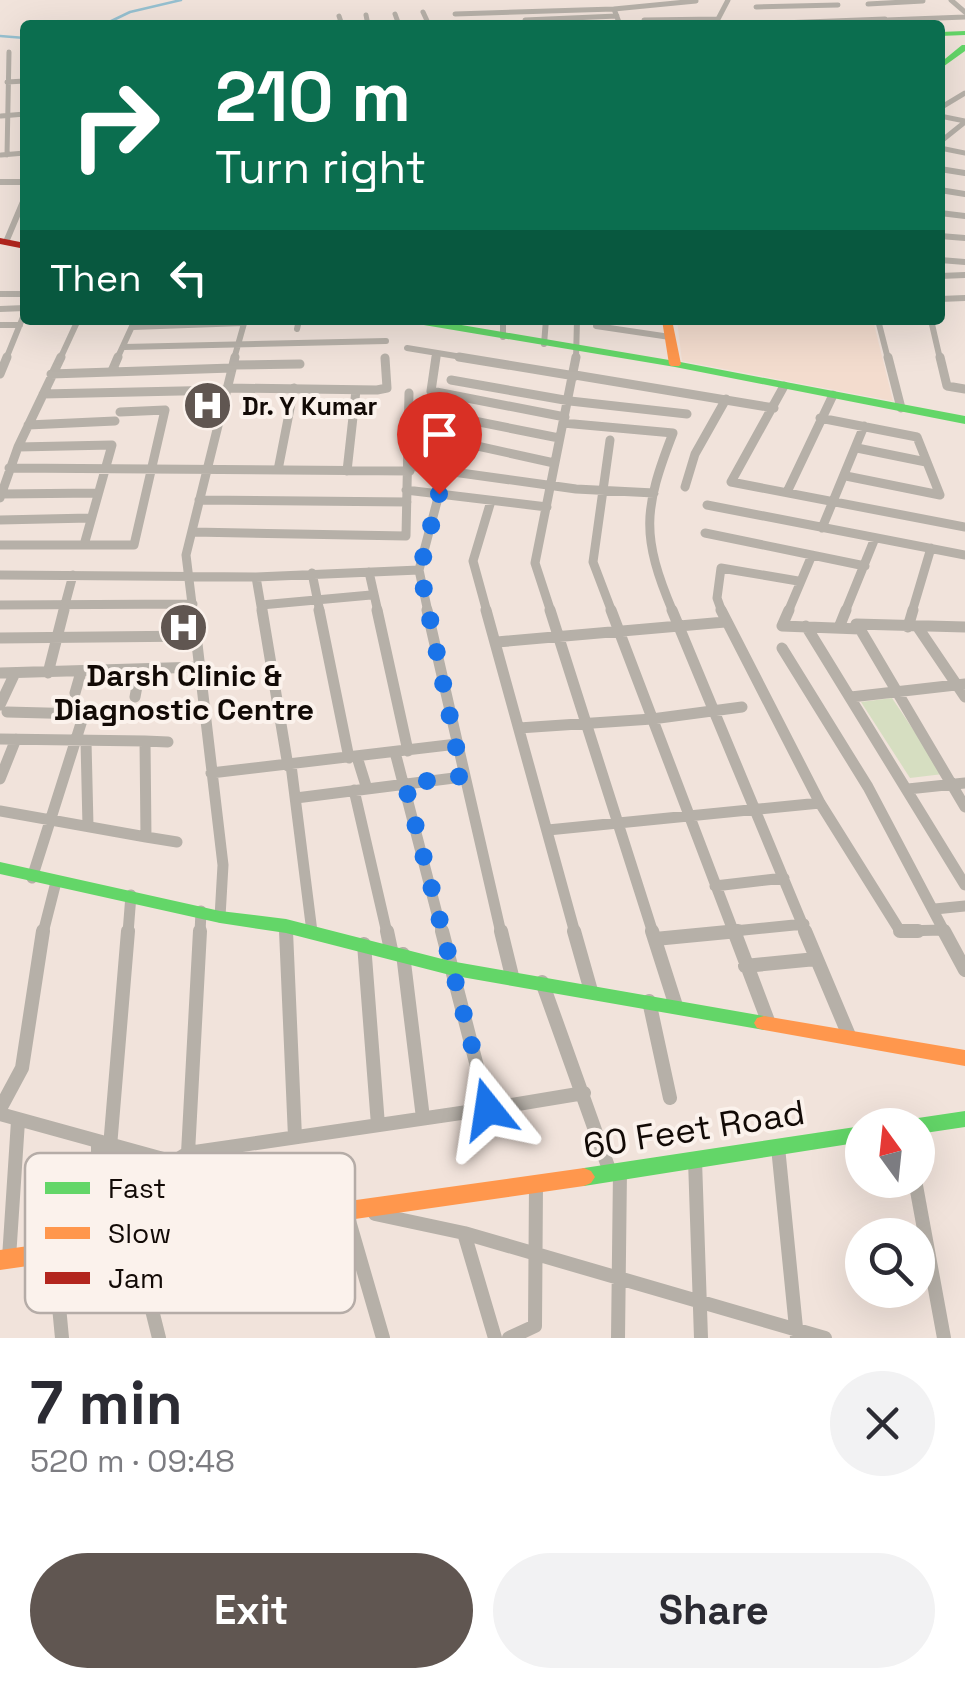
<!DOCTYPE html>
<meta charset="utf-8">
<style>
body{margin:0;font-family:"Space Grotesk",sans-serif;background:#f2f2f3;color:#2b2b33;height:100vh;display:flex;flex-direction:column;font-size:38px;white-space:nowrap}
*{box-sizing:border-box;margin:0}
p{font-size:32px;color:#7c7c81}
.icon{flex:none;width:55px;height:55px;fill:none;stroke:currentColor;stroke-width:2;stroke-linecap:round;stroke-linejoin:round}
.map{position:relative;height:1338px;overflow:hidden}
.drawer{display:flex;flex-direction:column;background:#fff;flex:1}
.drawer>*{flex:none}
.hud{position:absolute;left:20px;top:20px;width:925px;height:305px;border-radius:10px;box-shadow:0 10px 40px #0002;background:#0b6e4f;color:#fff;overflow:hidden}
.needle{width:65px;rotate:345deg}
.fabs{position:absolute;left:845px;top:1108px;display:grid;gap:20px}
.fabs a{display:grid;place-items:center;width:90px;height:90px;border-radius:50%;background:#fff;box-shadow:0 10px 40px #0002;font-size:50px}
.pin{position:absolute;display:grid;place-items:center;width:85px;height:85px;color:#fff;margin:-102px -42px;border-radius:50% 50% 50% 0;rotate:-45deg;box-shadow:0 0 10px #0007}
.pin .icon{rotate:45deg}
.me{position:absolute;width:110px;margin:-55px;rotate:345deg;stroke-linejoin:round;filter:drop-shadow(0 0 8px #0008)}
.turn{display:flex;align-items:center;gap:35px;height:210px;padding:0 30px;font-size:45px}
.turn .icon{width:130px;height:130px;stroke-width:2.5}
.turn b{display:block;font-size:70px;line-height:85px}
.then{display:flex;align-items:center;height:95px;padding:0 30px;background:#0003;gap:20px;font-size:38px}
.round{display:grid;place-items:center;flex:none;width:105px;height:105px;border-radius:52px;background:#f2f2f3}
.head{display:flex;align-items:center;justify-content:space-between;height:170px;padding:0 30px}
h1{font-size:60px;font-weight:700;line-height:75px}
.button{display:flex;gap:20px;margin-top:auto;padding:20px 30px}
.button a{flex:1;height:115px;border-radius:60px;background:#605651;color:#fff;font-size:40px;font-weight:700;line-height:115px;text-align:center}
.button a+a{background:#f2f2f3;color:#2b2b33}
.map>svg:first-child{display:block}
.built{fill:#f3dcce}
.green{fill:#d6dec1}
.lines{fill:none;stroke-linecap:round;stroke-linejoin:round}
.stream{stroke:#96c0d0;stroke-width:2.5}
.street-far4{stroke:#b6b0a8;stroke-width:5}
.street-far3{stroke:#b6b0a8;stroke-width:6}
.street-far2{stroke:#b6b0a8;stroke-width:9}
.street-far1{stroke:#b6b0a8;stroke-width:11}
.street{stroke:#b6b0a8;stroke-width:14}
.fast{fill:#63d668;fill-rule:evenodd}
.slow{fill:#ff974d;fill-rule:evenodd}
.jam{fill:#b3261e;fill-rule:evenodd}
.route{stroke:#1a73e8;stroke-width:18;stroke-dasharray:0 32.4}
.labels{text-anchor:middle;stroke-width:8;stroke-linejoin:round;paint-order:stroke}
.far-poi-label{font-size:25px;font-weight:bold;fill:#120a06;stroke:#fbf2ec;text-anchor:start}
.poi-label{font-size:30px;font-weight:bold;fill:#120a06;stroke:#fbf2ec}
.near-street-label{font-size:35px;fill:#120a06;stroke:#fbf2ec}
.key{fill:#fbf2ec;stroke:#b5aca7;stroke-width:2.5}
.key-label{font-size:28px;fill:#120a06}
</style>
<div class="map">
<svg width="965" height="1338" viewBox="0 0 965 1338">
<rect width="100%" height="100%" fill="#f1e3db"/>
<!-- built -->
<path class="built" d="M677 320H873L893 401 682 361Z"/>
<!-- green -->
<path class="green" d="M892 698 943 774 910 778 861 702Z"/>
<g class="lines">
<!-- stream -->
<path class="stream" d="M103 25 130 12 181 0
M0 36 25 38"/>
<!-- street-far4 -->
<path class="street-far4" d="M951 0 965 12
M868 4 923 1
M756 7 838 5
M614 9 696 1
M423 12 429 25
M395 14 399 25
M455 14 614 9 620 25
M366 15 368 25
M339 16 342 25
M525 20 617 16
M644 20 718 19
M886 20 965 17
M717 21 728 0
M451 25H462
M729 25 885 19
M7 82 25 81
M940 108 965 93
M1 116 25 114
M940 116 965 121
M940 142 965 122
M940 148 965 153
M1 155 25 153
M7 155 9 52"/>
<!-- street-far3 -->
<path class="street-far3" d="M940 169 965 173
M0 182H25
M940 190 965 194
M940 213 965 216
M940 236 965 238
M6 242 25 197
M940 260 965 262
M940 276 965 275
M0 294H25
M940 299 965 298
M0 309 25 308
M503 320V337
M878 320 888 359
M931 320 940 359
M0 325H20
M596 326 670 337
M132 327 244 323
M297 329 299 320
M544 344 546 320
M124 347 386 341
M407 348 474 359
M6 359 25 312
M60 359 78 320
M117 359 134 322
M234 359 245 320
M435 359 436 354
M576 359 577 320"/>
<!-- street-far2 -->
<path class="street-far2" d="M436 357 431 391 565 417
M459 357 575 376
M888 357 901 408
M940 357 947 386 965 389
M233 365 300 364
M112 371 118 357
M0 374 7 357
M51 374 232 368
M575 375 774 408
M451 380 570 401 687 414
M784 386 731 482 965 527
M227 388 377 390 387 388 385 358
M43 394 226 390
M439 414 559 438
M820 418 917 437 940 495
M563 423 673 433C643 510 641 536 673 612
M28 425 115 421
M441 438 554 463
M610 440 593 562 612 612
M18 447 112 445 84 545
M857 448 926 462
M410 466 576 489 654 493
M9 468 410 471
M278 470 294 388
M347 471 356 390
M846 476 940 495
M685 487 695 454 726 399
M406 490 547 507
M787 492 833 395
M1 494 98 493
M0 498 18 447 61 357
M199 500 407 502
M707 505 965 555
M0 520 90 518
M822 528 864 426
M193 532 406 536 409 393
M705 533 865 566
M0 545H134L165 410 120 412
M369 572 378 612
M312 573 320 612
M0 575 256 577 419 570
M256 577 262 612
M0 605 193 604
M261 605 371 595
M63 612 73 575
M193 612 186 555 235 357
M428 612 419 570 439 494
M487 612 473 561 491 501
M551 612 535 563 576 357
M722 612 717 598 721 568 798 581
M788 612 812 555
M845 612 875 538
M912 612 931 548"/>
<!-- street-far1 -->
<path class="street-far1" d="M193 610 223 865 220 917
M262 610 288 766
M319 610 349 758
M377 610 408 751
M427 610 501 933
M486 610 575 933
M550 610 653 933
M611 610 734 933
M672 610 806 933
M721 610 820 803 900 931 944 930
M789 610 782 626 860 629 965 807
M856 624 965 627
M840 625 846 610
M806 626 965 885
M917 626 965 697
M908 627 913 610
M0 638 197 636
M497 642 725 622
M782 648 868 787 945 933
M0 673 200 667
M48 673 64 610
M75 693 81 672
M135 697 140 670
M851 697 965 684
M0 705 15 673
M7 712 84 714 32 878
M519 728 652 719 742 707
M0 739 145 741 146 837 0 811
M86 741 88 826
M145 741 168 742
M395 752 442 933
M357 757 367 789
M291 765 312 932
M211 773 457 744
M0 779 16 739
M908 789 965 783
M354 790 387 933
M296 798 462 777
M548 830 820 803
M146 837 177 842
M715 886 784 878
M935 909 965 906
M286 926V933
M43 933 56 882
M128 933 131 895
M200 933 201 911
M714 933 804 924"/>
<!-- street -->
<path class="street" d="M286 931 295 1137
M387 931 391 950
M501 931 512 976
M574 931 591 991
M652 931 676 1006
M734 931 768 1021
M805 931 850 1038
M900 931H918
M944 931 965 970
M655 939 738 931
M364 944 378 1125
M403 954 423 1118
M745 966 816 959
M542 982 610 1172
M649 1001 670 1098
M0 1109 22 1068 43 931
M488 1109 584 1093
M0 1114 174 1162 188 1153 488 1109 442 931
M98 1144V1246
M110 1147 128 931
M778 1147 797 1338
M188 1153 200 931
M695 1160 701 1338
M174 1162 177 1233
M915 1180 944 1338
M347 1214 383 1338
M375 1214 464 1233 825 1338
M464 1233 495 1338
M135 1242 159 1338
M54 1254 62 1338
M9 1258 18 1121
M509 1338 535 1326 536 1184
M618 1338 620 1171"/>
<!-- fast -->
<path class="fast" d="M965 31V35L940 36V32Z
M962 45H965V51L940 69V63Z
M407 320H432L675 361 965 416V424L675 367 412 323Z
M0 862 220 911 286 919 450 961 764 1016 771 1018 774 1023 771 1028 764 1030 450 975 286 933 220 923 0 874Z
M965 1111V1127L918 1134V1125H908L911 1120 918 1118Z
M862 1126V1142L584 1186 577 1183 573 1177 577 1171 584 1168Z"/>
<!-- slow -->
<path class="slow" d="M662 320H672L681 364 679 366H671L669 364Z
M764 1016 965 1050V1066L764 1030 757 1028 754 1023 757 1018Z
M584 1168 591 1171 595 1177 591 1183 584 1186 0 1270V1250Z"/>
<!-- jam -->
<path class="jam" d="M0 238 25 243V249L0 244Z"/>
</g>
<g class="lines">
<!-- route -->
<path class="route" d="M439 494 420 570 462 776 405 784 488 1109"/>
</g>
<!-- icons -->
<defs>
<symbol id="hospital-disc" viewBox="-11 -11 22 22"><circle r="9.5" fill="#605651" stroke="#fbf2ec"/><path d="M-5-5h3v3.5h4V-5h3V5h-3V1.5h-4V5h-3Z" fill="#fff"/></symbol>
</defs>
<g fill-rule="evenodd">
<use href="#hospital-disc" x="180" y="378" width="55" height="55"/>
<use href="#hospital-disc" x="156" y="600" width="55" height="55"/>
</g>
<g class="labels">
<!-- far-poi labels -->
<g class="far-poi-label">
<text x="242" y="415">Dr. Y Kumar</text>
</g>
<!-- poi labels -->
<g class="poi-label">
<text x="184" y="686">Darsh Clinic &amp;<tspan x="184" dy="34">Diagnostic Centre</tspan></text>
</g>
<!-- near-street labels -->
<g class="near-street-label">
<text transform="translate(694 1129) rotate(-9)" y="12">60 Feet Road</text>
</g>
</g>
<!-- legend -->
<rect x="25" y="1153" width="330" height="160" rx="15" class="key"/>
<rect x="45" y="1182" width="45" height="12" fill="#63d668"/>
<rect x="45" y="1227" width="45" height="12" fill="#ff974d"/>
<rect x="45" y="1272" width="45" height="12" fill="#b3261e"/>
<g class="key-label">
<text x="108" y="1198">Fast</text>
<text x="108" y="1243">Slow</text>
<text x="108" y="1288">Jam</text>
</g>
</svg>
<div class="fabs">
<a><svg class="needle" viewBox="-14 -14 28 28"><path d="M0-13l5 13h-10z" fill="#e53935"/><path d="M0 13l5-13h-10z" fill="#7c7c81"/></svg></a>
<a><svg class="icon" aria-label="search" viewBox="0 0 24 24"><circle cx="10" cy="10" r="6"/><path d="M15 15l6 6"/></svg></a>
</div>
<div class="pin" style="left:439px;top:494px;background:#d93025"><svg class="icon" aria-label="arrive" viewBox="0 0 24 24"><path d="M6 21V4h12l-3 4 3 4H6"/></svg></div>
<svg class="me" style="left:488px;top:1109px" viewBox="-20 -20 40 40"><path d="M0-17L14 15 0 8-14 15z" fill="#1a73e8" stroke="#fff" stroke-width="4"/></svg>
<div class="hud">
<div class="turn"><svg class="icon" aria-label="right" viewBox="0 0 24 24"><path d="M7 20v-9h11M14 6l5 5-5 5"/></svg><div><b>210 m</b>Turn right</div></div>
<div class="then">Then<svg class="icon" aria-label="left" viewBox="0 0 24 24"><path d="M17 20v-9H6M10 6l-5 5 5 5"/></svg></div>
</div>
</div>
<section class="drawer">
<div class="head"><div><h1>7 min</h1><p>520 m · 09:48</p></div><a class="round"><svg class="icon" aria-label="close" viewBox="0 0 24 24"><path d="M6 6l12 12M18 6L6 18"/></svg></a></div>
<div class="button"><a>Exit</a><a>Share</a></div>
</section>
